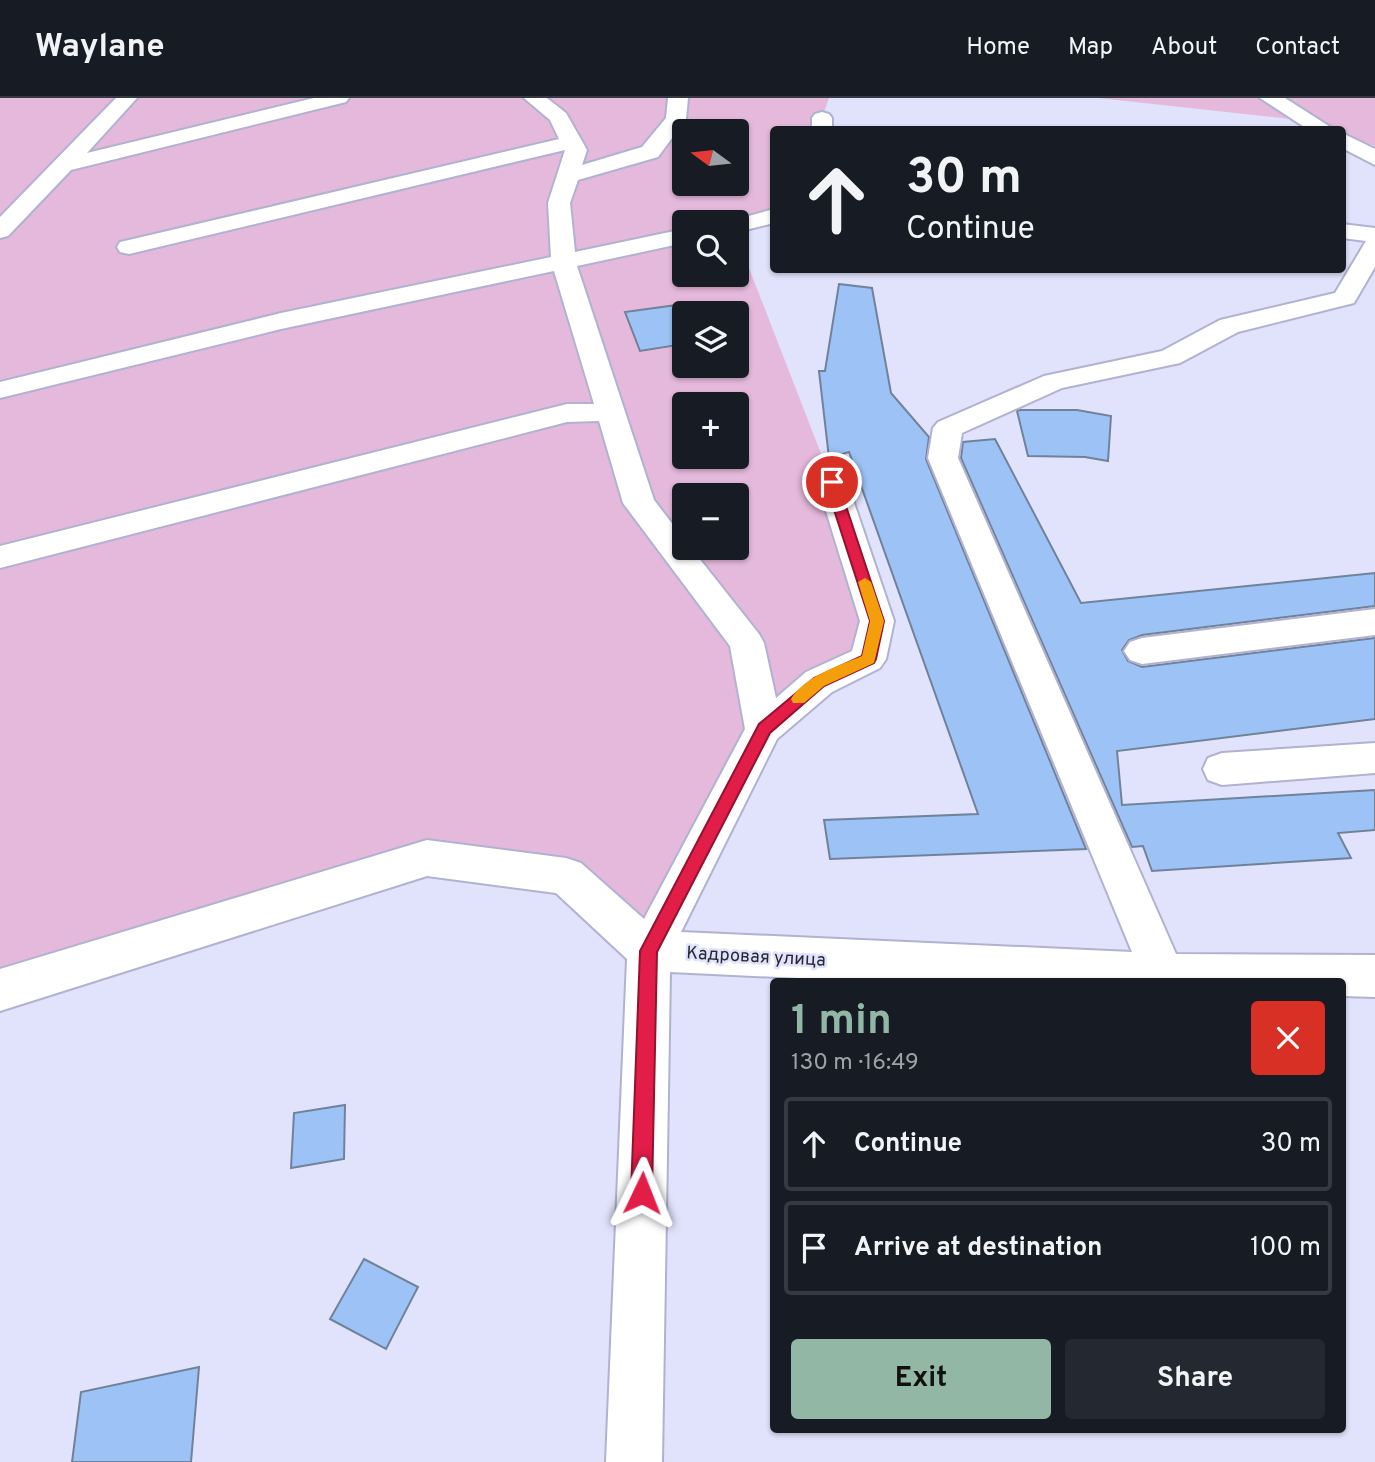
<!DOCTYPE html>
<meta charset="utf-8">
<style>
body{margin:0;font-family:Overpass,sans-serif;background:#242831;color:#f1f3f6;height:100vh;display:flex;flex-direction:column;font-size:26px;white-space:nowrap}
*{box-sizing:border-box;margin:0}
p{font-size:23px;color:#9ea1a6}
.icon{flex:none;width:38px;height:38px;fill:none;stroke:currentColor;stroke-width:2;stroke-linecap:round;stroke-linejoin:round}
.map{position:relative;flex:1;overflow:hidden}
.drawer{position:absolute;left:770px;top:880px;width:576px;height:455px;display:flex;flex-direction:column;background:#171b24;border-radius:7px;box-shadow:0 2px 5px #0004}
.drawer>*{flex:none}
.banner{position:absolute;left:770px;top:28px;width:576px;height:147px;border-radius:7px;box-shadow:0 2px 5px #0004;background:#171b24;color:#f1f3f6;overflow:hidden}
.needle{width:46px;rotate:285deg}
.buttons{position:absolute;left:672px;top:21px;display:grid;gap:14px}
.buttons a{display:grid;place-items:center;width:77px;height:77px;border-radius:7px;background:#171b24;box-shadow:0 2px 5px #0004;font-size:35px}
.pin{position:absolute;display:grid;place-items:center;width:60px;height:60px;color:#fff;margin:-30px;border:4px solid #fff;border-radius:50%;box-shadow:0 2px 7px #0007}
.me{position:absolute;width:77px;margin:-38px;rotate:2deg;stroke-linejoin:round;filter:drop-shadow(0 0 5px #0008)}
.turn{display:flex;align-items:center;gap:24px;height:147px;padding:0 21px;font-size:32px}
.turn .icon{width:91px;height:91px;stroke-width:2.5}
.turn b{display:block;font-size:49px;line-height:60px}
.round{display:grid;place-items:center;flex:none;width:74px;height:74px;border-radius:7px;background:#242831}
.overview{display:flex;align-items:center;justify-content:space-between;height:119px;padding:0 21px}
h1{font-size:42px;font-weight:700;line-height:52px;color:#92b8a5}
.button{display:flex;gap:14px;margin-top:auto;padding:14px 21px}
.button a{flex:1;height:80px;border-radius:7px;background:#92b8a5;color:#111;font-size:28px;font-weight:700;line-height:80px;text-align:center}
.button a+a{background:#242831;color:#f1f3f6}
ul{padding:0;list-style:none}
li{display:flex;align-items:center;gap:21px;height:94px;margin:0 14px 10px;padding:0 7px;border:4px solid #363941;border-radius:7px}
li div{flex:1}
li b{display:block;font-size:26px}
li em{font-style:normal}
header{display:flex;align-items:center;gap:42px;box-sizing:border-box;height:98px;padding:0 35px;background:#171b24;border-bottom:2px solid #363941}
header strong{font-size:33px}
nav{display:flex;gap:38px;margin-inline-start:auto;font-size:24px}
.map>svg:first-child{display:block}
.green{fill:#e5b9dc;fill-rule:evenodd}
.building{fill:#9dc3f6;stroke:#70829a;stroke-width:2}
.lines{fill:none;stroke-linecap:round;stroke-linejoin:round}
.minor-casing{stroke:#b0b2d0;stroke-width:4}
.minor{fill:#fff;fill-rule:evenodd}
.route{fill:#e11d48;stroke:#92132f;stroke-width:2}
.slow{fill:#f59e0b}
.labels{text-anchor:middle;stroke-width:5;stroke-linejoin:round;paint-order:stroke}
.street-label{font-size:18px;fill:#272834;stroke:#e1e3fc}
</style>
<header>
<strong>Waylane</strong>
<nav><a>Home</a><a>Map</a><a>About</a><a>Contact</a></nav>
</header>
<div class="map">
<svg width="1375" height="1364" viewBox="0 0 1375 1364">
<rect width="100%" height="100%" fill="#e1e3fc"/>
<!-- green -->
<path class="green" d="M0 0H829L822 20V31L774 32 773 118 737 127V124H684V177H737V139L832 384 868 561 764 631 649 853 566 778 427 760 0 892ZM684 33H737V86H684ZM684 215H737V268H684ZM684 306H737V359H684ZM684 397H737V450H684Z
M1098 0H1375V48L1342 35V32L1318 24Z"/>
<!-- building -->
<path class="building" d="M839 186 872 190 891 295 929 339 926 361 1086 751 830 761 824 722 978 716 849 354 829 360 819 273H825Z
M684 206V246L640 253 625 214Z
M1020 312H1077L1111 318 1108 363 1085 359 1028 358 1017 313Z
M995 341 1081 505 1375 475V508L1142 537 1129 542 1122 552 1128 563 1142 569 1375 540V621L1117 653 1122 707 1375 692V732L1338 735 1351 760 1152 773 1143 748 1132 749 961 360 963 344Z
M345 1007 344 1061 291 1070 294 1015Z
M364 1161 418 1189 386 1251 330 1221Z
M199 1269 191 1364H72L81 1294Z"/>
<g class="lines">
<defs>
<path id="minor" d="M116 0H137L87 55 314 0H349L346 4 71 72 8 138 0 140V119Z
M524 0H547L566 15 587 52 582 67 642 49 666 20 668 0H688L686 21 658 59 578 82 570 105 575 154 684 131V145L577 168 654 402 684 441V450H691L759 536 764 545 776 600 806 574 852 553 860 523 817 384 821 377 832 374 843 377 847 384 894 523 886 561 880 570 832 594 777 641 681 834 1132 854 928 360 933 330 938 324 1044 278 1162 253 1220 222 1335 195 1366 143 1342 140V126L1375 130V169L1354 205 1238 234 1180 265 1062 290 962 335 958 360 1176 856 1375 857V899L1342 898V884H883L670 874 662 1364H606L627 861 556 795 427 778 0 913V871L427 742 566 760 581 765 644 821 745 631 730 548 623 405 599 323 567 324 0 470V448L567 306H594L554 173 281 231 0 300V284L281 215 551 159 548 105 565 52 129 156 120 154 117 149 120 144 129 142 559 41 550 22Z
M1260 0H1285L1335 32H1309Z
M822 14 829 16 832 20V32H812V20L815 16Z
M1342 35 1375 51V67L1342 50Z
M774 111V125L737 134V124H727Z
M1375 511V537L1142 566 1130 562 1124 553 1130 544 1142 540Z
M1375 645V675L1222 687 1208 682 1203 671 1208 660 1222 655Z"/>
</defs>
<!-- minor casing -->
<use href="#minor" class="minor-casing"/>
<!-- minor -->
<use href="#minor" class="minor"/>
</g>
<!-- route -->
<path class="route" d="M832 380 838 384 884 523 876 561 874 565 824 588 770 635 657 854 652 1095 649 1102 642 1105 634 1102 631 1095 640 853 759 626 814 580 862 558 870 523 825 384Z"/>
<!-- slow -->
<path class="slow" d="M865 480 871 484 884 523 874 565 824 588 804 605H793L791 601C805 578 838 568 862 558L870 523 858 484Z"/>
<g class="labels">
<!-- street labels -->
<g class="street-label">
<text transform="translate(756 858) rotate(3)" y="6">Кадровая улица</text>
</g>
</g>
</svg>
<div class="buttons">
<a><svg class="needle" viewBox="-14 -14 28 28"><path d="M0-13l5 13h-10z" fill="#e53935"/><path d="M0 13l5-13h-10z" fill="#9ea1a6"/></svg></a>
<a><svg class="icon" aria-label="search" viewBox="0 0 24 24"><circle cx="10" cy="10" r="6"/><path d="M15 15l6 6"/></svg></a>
<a><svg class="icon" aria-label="layers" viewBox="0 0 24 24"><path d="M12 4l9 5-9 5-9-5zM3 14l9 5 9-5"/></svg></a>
<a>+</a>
<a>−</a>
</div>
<div class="pin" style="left:832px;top:384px;background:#d93025"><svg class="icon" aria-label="arrive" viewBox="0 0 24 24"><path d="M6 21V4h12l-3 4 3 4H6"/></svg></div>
<svg class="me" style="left:642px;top:1095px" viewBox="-20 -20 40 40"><path d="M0-17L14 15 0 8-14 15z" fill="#e11d48" stroke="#fff" stroke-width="4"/></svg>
<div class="banner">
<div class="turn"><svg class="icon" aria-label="ahead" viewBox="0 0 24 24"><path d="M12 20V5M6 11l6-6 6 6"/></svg><div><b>30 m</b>Continue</div></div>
</div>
<section class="drawer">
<div class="overview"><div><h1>1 min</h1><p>130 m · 16:49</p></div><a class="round" style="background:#d93025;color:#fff"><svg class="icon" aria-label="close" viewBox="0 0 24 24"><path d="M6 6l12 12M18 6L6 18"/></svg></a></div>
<ul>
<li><svg class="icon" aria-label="ahead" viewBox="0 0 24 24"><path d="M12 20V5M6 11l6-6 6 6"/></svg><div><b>Continue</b></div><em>30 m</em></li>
<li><svg class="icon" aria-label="arrive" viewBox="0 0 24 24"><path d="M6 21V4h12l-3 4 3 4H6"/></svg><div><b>Arrive at destination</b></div><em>100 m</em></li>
</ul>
<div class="button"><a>Exit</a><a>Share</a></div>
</section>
</div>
